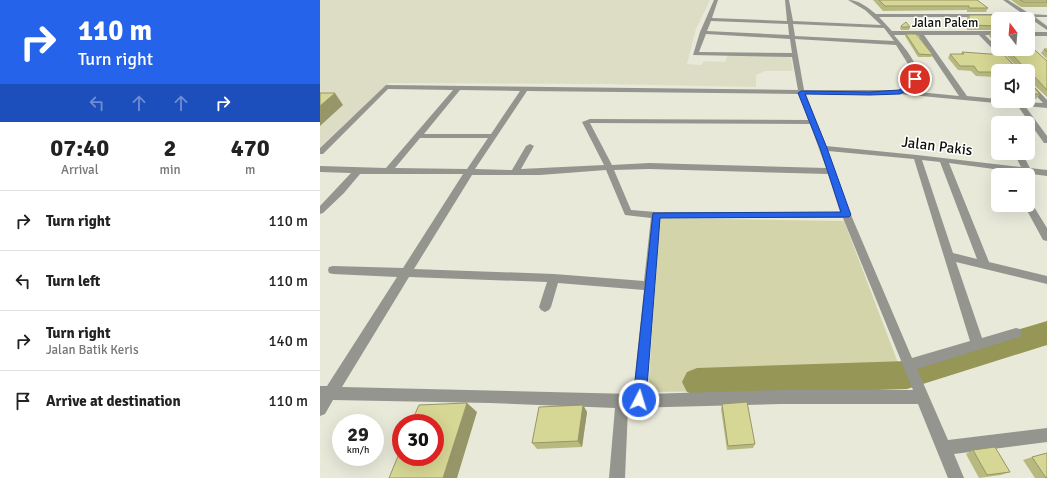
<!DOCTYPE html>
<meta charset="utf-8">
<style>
body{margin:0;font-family:Signika,sans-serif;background:#f6f6f6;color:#222;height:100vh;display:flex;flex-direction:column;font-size:15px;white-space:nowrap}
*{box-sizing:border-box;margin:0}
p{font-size:13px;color:#767676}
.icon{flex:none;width:22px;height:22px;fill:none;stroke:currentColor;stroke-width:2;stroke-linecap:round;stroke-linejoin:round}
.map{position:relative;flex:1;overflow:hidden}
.panel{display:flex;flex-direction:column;background:#fff;width:320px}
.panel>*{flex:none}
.top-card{background:#2563eb;color:#fff;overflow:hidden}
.needle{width:26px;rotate:344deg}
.controls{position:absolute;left:671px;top:12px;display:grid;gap:8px}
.controls a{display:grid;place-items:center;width:44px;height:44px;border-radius:6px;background:#fff;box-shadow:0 4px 16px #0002;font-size:20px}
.speed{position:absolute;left:12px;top:414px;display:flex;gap:8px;font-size:20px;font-weight:700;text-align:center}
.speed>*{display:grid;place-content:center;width:52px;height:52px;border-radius:50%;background:#fff;box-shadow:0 4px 16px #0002;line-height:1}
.speed small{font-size:10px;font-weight:400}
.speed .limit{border:6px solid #d22;background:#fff;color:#111}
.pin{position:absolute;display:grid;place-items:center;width:34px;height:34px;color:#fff;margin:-17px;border:2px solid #fff;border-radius:50%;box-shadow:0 1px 4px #0007}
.me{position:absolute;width:44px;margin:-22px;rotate:5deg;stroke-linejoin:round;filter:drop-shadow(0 0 3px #0008)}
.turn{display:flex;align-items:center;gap:14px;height:84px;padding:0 12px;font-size:18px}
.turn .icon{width:52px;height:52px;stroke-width:2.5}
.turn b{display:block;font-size:28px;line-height:34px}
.lanes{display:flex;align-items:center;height:38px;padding:0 12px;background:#0003;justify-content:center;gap:20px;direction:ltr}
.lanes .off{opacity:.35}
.eta{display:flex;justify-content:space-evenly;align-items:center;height:68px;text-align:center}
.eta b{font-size:24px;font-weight:700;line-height:28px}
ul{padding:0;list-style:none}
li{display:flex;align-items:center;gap:12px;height:60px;padding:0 12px;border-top:1px solid #e0e0e0}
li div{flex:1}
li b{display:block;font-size:15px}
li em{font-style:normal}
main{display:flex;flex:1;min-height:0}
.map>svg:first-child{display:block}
.built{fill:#ddddc6}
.green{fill:#d3d4aa}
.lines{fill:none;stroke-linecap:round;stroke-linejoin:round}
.river{fill:#969656;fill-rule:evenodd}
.minor{fill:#94958e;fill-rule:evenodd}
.wall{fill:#b8b97f}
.shaded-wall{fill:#969668}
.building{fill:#d6d794;stroke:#969668}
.route{fill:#2563eb;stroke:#184099}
.labels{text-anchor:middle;stroke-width:3;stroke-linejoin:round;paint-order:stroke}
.far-street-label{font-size:13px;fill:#0f0f0a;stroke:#fff}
.street-label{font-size:15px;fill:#0f0f0a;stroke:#fff}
</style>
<main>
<section class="panel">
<div class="top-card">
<div class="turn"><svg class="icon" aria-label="right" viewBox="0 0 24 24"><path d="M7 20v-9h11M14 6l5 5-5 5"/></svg><div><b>110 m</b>Turn right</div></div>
<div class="lanes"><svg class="icon off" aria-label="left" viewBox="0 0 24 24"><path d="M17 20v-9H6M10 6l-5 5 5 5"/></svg><svg class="icon off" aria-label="ahead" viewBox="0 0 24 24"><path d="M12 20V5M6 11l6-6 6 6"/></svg><svg class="icon off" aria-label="ahead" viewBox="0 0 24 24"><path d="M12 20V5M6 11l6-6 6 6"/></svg><svg class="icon" aria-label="right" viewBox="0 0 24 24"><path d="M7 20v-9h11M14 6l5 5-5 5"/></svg></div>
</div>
<div class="eta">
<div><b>07:40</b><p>Arrival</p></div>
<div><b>2</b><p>min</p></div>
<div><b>470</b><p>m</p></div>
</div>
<ul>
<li><svg class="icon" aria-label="right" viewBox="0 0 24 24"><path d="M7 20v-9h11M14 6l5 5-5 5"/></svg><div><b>Turn right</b></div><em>110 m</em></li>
<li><svg class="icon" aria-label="left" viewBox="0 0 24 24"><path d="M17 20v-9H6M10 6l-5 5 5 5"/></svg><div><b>Turn left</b></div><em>110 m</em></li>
<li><svg class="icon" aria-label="right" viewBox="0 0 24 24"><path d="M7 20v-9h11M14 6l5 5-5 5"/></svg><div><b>Turn right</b><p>Jalan Batik Keris</p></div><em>140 m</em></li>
<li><svg class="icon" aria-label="arrive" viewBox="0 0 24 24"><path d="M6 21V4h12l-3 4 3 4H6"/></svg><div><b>Arrive at destination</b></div><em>110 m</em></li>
</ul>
</section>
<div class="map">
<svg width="727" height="478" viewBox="0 0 727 478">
<rect width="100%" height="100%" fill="#e8e9d9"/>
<!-- built -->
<path class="built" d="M0 0H390L376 29 367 64 381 65 384 61 405 62 408 54 467 55 471 58 473 71H445L436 75V87L280 84 69 83 0 147Z"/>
<!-- green -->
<path class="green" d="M340 218 524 221 588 389 328 392Z"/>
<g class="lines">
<!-- river -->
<path class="river" d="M727 321V345L587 389 377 396 367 392 362 382 367 372 377 368 587 361 590 362Z"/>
<!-- minor -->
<path class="minor" d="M394 0H398L392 18 467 21 465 0H469L473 21 561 25 545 10 528 0C539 0 547 7 556 14H703L683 0H688L710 14 727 15V17H715L727 26V30L708 17H559L572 31H678V35H665L700 71H694L659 35H604L647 96 678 99V101L723 103 708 87V81L710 82 727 100V108L705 106 727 136V143H724L697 105 580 94H486L506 146 597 155 701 167 694 153H702L710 168 727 170V176L629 163 669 262 727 276V284L636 262 662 338 696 328 700 329 702 333 700 337 696 338 597 369 628 440 727 428V442L634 454 644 478H628L598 404H461L308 408 305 478H289L295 408 170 403 13 400 5 414 0 416V386H7L77 277 13 274 9 273 8 270 9 267 13 266 83 268 143 174H40L24 193 3 213 0 214V206L31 173 0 172V166L66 168 133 90 68 89 3 154H0V148L66 85 478 90 472 57 373 55 380 32ZM391 21 468 24 469 35 387 31ZM473 24 564 28 574 41 475 36ZM386 34 470 39 472 53 379 52ZM574 35H598L639 96 588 91 597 81C602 66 583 46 574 35ZM475 39 576 45 588 64 592 79 589 84 579 90H484ZM140 90 200 91 171 134H104ZM207 91 479 94 488 120 270 119 262 122 284 165 201 169 214 146 210 144 206 146 192 170 155 169ZM270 123 490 124 506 168 329 163 292 165ZM100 138H168L147 169 75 168ZM508 151 594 159 650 341 592 358 531 215ZM602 160 620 162 657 259 633 253ZM329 169 508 174 520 212H336L311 210 294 170ZM286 170 305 215 331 218 324 281 234 274 94 269 152 175H220ZM340 218H523L593 390H461L326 394ZM89 277 227 282 219 307 221 310 225 312 229 310 231 307 238 283 324 290 313 394 22 387Z
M708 32H727V36H708Z
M708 201 711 202 727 228V241L723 240 704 205H708Z"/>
</g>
<!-- wall -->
<path class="wall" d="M553 0H657L668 8 666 12H647V10L563 11Z
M691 0H727V7H701Z
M649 15 678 19V30H647V18Z
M581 26 590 27 589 30H581L580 28Z
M671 32H678V46L669 36Z
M586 34 613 55 611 57H598L585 36Z
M680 49H708L727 61V97L726 96 710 81V83L720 94 716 99 708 98V71H678V80L675 77 656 76 651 71 638 70 628 58 630 54H641L642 52 696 68H698Z
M724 49H727V59L721 53Z
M402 404 435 444 433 448 407 450 401 409Z
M263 405 267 412 262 447 217 449 212 443Z
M653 450 690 472 681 475 659 478 646 454Z
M727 453V478H715L703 460 712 457Z"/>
<!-- shaded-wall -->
<path class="shaded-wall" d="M15 93 23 105 0 126V106Z
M147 403 157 412 137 478H123Z
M263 405 267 412 262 447 258 441Z"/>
<!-- building -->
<path class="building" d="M559 0H657L668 8H649V6H565Z
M700 0H727V2H704Z
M649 15H676L682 19H678V26L649 25Z
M586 22 590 27H582L581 26Z
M671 32H678V40Z
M586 34H596L613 55 599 54Z
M708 44 727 61V90L714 76 711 75 710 83 720 94H708V71H678V72H658L654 66H640L630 54H644L642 52 684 55 696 68H703L704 67 687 49H708Z
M724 49H727V52Z
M0 93H15L0 106Z
M427 402 435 444 408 446 402 404Z
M147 403 123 478H69L81 449V457H115V423H91L99 405Z
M263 405 258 441 212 443 219 407Z
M675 447 690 472 667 475 653 450Z
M727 453V477L726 478 712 457Z"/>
<!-- route -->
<path class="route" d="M593 78 598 79 594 86 580 94 550 95 485 94 507 148 531 215 529 217 340 218 326 400 324 404 319 406 315 404 313 400 333 213 521 212 500 148 478 93 481 91 550 92 579 90 589 84Z"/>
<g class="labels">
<!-- far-street labels -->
<g class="far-street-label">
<text x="625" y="27">Jalan Palem</text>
</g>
<!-- street labels -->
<g class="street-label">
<text transform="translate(617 146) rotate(7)" y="5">Jalan Pakis</text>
</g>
</g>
</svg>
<div class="controls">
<a><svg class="needle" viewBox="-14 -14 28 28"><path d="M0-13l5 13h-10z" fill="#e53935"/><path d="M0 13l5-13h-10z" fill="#767676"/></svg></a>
<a><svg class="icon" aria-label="sound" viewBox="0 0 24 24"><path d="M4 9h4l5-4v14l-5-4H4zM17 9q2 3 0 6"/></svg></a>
<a>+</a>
<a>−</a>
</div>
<div class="speed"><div>29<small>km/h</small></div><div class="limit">30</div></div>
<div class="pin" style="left:595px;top:79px;background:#d93025"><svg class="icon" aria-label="arrive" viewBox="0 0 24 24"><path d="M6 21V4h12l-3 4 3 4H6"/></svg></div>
<svg class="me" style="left:319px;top:400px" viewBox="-20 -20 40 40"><circle r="17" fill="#2563eb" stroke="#fff" stroke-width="3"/><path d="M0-11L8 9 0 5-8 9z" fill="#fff"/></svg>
</div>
</main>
